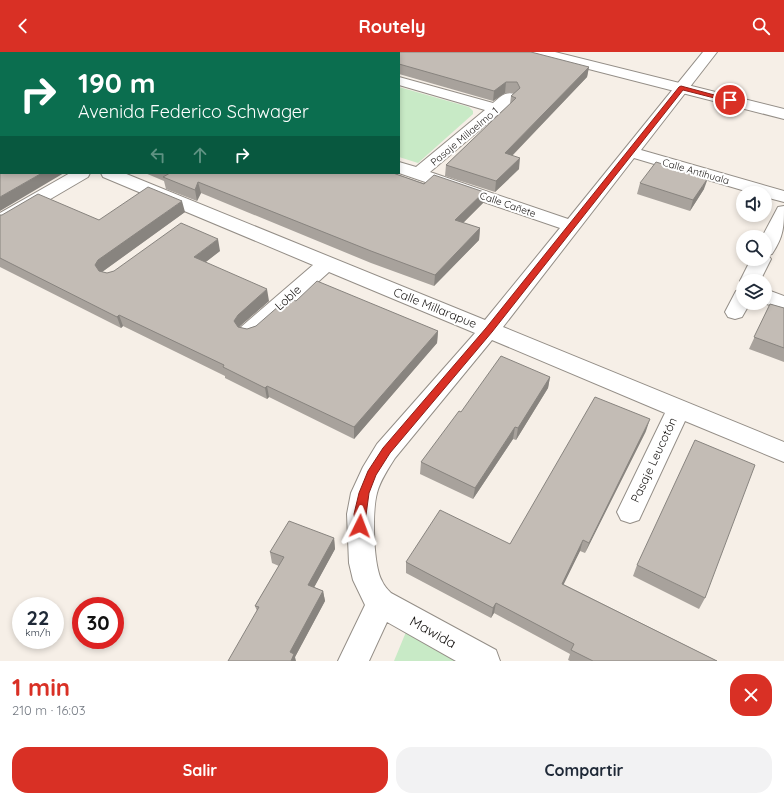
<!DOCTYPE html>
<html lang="es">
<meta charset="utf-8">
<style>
body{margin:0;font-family:Quicksand,sans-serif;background:#f2f2f3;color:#1f2937;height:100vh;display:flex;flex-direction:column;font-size:15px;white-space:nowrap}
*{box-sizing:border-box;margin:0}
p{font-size:13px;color:#747a83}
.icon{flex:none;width:22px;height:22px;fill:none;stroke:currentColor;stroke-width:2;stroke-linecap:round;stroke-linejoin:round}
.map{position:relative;height:609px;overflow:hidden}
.sheet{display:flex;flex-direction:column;background:#fff;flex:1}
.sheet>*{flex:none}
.guide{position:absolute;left:0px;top:0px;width:400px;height:122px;box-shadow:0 2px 6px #0003;background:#0b6e4f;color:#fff;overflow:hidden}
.buttons{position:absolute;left:736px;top:134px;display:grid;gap:8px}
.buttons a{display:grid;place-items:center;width:36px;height:36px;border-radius:50%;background:#fff;box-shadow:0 2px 6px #0003;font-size:20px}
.speed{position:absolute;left:12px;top:545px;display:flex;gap:8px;font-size:20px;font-weight:700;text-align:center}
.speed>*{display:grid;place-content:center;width:52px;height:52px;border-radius:50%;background:#fff;box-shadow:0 2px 6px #0003;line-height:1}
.speed small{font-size:10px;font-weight:400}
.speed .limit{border:6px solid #d22;background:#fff;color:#111}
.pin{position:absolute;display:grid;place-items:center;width:34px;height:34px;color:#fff;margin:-17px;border:2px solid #fff;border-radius:50%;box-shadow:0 1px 4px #0007}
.me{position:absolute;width:44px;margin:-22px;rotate:3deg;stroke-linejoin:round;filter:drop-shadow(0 0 3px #0008)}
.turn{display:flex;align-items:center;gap:14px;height:84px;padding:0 12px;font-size:18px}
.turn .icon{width:52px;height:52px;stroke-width:2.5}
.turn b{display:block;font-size:28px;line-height:34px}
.lanes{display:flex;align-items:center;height:38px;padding:0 12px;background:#0003;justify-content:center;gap:20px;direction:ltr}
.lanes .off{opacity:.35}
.round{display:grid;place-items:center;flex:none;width:42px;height:42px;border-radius:16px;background:#f2f2f3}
.summary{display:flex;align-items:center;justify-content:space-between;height:68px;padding:0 12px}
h1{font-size:24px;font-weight:800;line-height:30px;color:#d93025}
.action{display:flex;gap:8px;margin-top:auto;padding:8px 12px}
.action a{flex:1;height:46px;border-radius:16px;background:#d93025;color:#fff;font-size:16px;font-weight:800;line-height:46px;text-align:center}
.action a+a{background:#f2f2f3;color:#1f2937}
header{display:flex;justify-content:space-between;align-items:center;height:52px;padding:0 12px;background:#d93025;color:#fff;font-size:18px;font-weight:800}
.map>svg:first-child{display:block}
.green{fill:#c8eac6}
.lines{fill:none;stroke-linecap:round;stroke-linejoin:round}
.minor-casing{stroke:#948e87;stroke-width:2}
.tertiary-casing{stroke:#948e87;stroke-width:2}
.minor{fill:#fff;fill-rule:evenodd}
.tertiary{fill:#fff;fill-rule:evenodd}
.wall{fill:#a8a29c}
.shaded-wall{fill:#88847f}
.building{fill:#c3bcb5;stroke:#88847f}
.route{fill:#d93025;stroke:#8d1f18}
.labels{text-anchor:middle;stroke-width:4;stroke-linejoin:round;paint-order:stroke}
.far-street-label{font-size:10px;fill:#181513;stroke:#fff}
.street-label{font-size:12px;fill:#181513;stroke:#fff}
.near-street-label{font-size:14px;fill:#181513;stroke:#fff}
</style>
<header><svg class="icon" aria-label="back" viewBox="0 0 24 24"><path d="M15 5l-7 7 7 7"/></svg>Routely<svg class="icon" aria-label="search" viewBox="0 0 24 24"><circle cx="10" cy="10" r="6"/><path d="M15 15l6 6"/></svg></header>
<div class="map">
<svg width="784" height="609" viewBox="0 0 784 609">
<rect width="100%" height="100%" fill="#f6efe7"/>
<!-- green -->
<path class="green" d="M399 35 469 55 473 59V62L418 111 399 105Z
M406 580 457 609H394Z"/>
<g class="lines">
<defs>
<path id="minor" d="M129 0H144L128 1Z
M280 0H295L279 1Z
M703 0H717L641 98 784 139V150L765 145V141H752L634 106 503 275 784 390V410L685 369 639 468 630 471 621 468 617 460 665 361 492 288 395 406C388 417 380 429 377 441 372 459 373 513 382 529 384 534 388 538 391 541L496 598 500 609H456L387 570 369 609H338L365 553 353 528 349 511 347 462 351 441 363 415 377 392 475 281 329 220 257 285 249 287 241 285 238 280 241 275 313 213 103 125 101 121H124L485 268 560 176 399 121V110L416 115 485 58 399 33V25L493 51C500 45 505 39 515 42L517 45 515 48 430 120 568 167Z
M70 121H90L88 125 6 173 0 174V161Z
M784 154C784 174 784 184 772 202L768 203 771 207 760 229H743V233L740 229 751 207H765V185H762L778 155Z
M743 237V251H750L742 265 735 267 728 265 725 260 736 239Z
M765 237 784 244V258L764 251Z"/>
<path id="tertiary" d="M532 0H555L784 57V67L534 3Z"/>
</defs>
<!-- minor casing -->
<use href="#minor" class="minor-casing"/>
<!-- tertiary casing -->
<use href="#tertiary" class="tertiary-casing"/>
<!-- minor -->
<use href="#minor" class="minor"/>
<!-- tertiary -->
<use href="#tertiary" class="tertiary"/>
</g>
<!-- wall -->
<path class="wall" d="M177 0H217L215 1H180Z
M399 1 589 15 587 25 512 104 519 117 495 140 445 124 446 113 510 52 511 44 514 41H505L493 49 399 22Z
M145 121H393L483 151 463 171 480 176 479 188 434 234 371 211 201 141 197 149 166 137 164 129Z
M640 131 704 137 690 159 637 142Z
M185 160 102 220 107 221 220 199 205 210 269 249 239 275 247 277 256 274 296 249 438 279 437 291 354 387 269 345 267 347 225 326V324L123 274 121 276 0 215V163L99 168Z
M770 252 784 256V310L749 297Z
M550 325 548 336 516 388 513 387 473 447 420 422 421 410 461 360Z
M646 379 585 501 580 499 563 532 717 609H570L568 608 570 602 494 561 491 566 406 521V510L510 492Z
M334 486 335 497 314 535 323 539 325 549 295 605 257 559 255 554 279 514 272 511 270 500Z
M637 513 705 546 699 557 633 524Z"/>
<!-- shaded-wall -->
<path class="shaded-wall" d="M206 0H217L215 1H204Z
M589 15 587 25 504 112 505 101Z
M506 30 505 41 493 49 494 39Z
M520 106 519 117 495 140 496 129Z
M42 121H64L0 159V145Z
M708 126 704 137 690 159 693 148Z
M198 130 201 141 197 149 195 138Z
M484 140 483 151 455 179V168Z
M182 149 185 160 102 220 98 225 95 213 98 208Z
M480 176 479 188 434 234 435 223Z
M218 187 220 199 197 217 194 205Z
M267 237 269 249 240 274 237 281 234 269 238 263Z
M119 263 123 274 121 276 117 265Z
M438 279 437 291 354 387V375Z
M550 325 548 336 516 388 518 376Z
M267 334 269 345 267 347 265 336Z
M650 367 646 379 585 501 589 491Z
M515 375 513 387 473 447 475 436Z
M334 486 335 497 310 543 308 533Z
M583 488 580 499 559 542 562 532Z
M323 539 325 549 295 605 296 609H291L290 600Z
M496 551 494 561 491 566 493 556Z"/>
<!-- building -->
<path class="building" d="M0 0H41L44 1H1V121H42L0 145Z
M194 0H206L204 1H197Z
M298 0H531L589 15 505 101 520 106 496 129 446 113 516 46 511 44 520 36 517 30H506L494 39 399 12V1H297Z
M656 110 708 126 693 148 640 131Z
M170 121H393L424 132 434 123 484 140 455 168 480 176 435 223 371 199 198 130 195 138 163 125Z
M148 135 182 149 98 208 95 213 99 219 107 221 114 219 181 171 218 187 194 205 267 237 238 263 234 269 238 275 247 277 256 274 288 246 296 249 317 229 438 279 354 375 267 334 265 336 223 315 224 313 119 263 117 265 0 206V163H2L38 142 99 168Z
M770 252 784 256V296L754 285Z
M501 304 550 325 518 376 515 375 475 436 421 410 459 359 461 360Z
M595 345 650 367 589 491 583 488 562 532 717 609H593L571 598 574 592 496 551 493 556 406 510 440 458 510 492Z
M695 388 755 413 705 546 637 513Z
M289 469 334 486 308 533 323 539 290 600 294 602 291 609H228L259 555 255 554 284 505 270 500Z"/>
<!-- route -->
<path class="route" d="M681 34 733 48 730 50 683 38 492 280 390 401 376 423 369 441 364 478 360 479 356 478 354 462 359 441 368 419 383 396 486 276 679 35Z"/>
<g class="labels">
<!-- far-street labels -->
<g class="far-street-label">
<text transform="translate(464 84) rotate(-40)" y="4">Pasaje Millaelmo 1</text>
<text transform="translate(696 119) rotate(16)" y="4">Calle Antihuala</text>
<text transform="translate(508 152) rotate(19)" y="4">Calle Cañete</text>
</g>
<!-- street labels -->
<g class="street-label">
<text transform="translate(288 246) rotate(-42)" y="4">Loble</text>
<text transform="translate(435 256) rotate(22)" y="4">Calle Millarapue</text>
<text transform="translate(654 408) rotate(-65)" y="4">Pasaje Leucotón</text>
</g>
<!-- near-street labels -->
<g class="near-street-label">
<text transform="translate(433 580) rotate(29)" y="5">Mawida</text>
</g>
</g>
</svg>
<div class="buttons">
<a><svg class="icon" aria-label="sound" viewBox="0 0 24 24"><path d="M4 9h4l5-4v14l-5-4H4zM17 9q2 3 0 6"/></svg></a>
<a><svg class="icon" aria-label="search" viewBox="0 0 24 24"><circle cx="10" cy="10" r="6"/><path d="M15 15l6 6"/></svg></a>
<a><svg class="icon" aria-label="layers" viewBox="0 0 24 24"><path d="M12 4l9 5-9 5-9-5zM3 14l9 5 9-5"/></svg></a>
</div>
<div class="speed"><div>22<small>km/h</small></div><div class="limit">30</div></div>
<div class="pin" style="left:730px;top:48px;background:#d93025"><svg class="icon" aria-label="arrive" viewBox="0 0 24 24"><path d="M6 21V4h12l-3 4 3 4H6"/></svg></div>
<svg class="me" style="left:360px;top:474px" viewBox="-20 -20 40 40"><path d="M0-17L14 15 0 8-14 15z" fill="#d93025" stroke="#fff" stroke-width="4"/></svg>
<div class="guide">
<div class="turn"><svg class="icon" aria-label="right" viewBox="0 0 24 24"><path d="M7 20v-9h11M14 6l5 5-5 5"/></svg><div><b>190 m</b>Avenida Federico Schwager</div></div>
<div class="lanes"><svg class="icon off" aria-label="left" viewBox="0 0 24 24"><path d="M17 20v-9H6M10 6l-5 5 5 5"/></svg><svg class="icon off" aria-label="ahead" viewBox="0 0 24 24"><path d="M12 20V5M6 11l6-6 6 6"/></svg><svg class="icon" aria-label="right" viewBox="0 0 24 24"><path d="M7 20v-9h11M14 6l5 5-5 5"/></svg></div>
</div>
</div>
<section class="sheet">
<div class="summary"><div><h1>1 min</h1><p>210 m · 16:03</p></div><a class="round" style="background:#d93025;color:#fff"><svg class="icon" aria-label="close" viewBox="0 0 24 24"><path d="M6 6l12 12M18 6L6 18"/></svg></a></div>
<div class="action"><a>Salir</a><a>Compartir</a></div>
</section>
